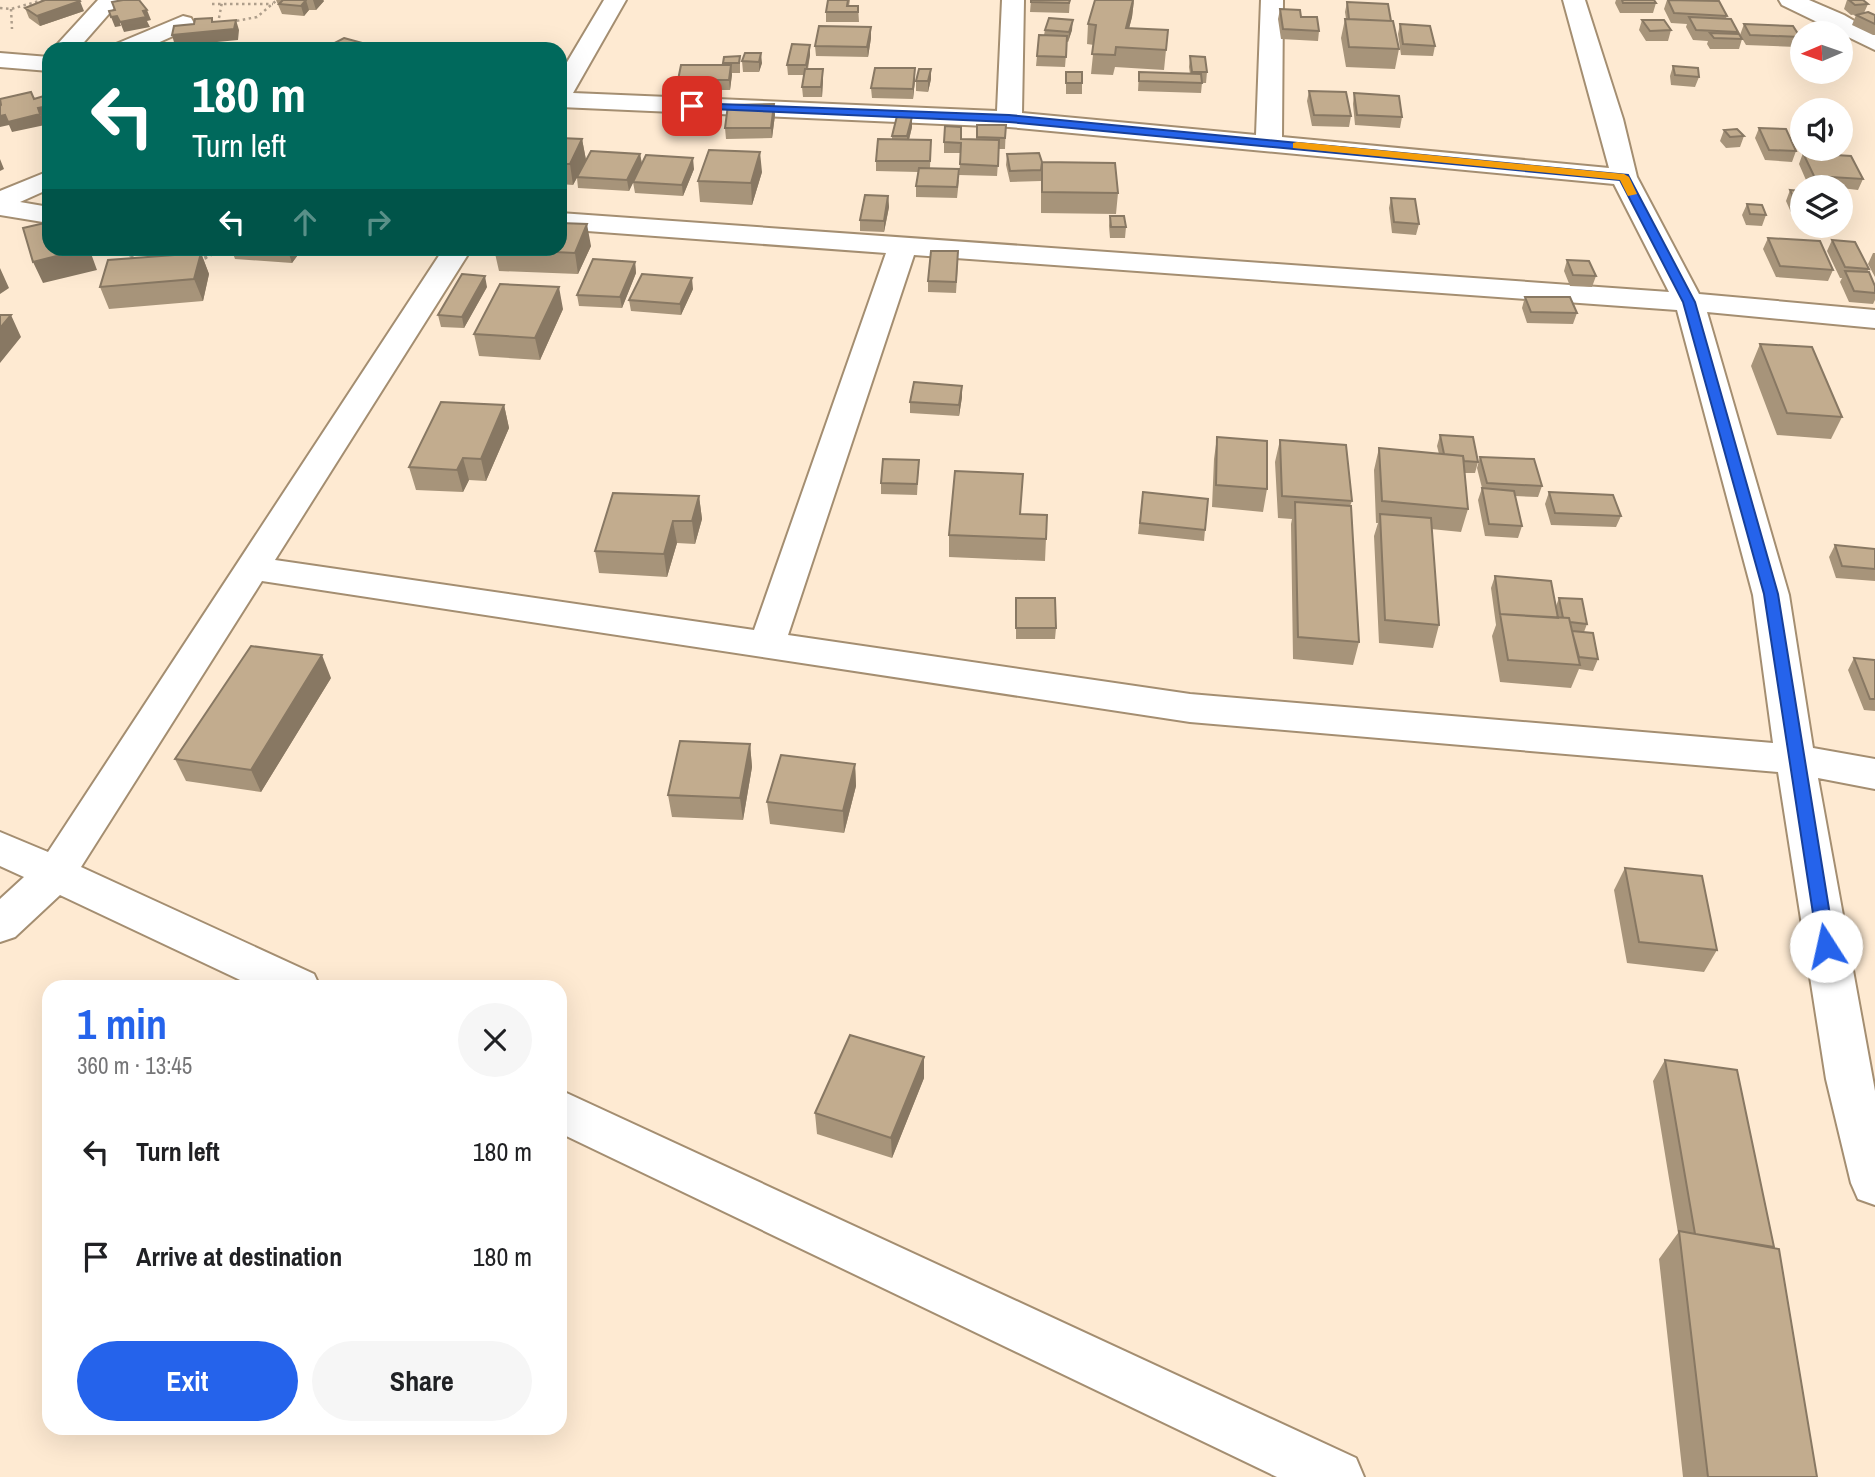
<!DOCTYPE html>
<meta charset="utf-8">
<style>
body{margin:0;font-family:"Archivo Narrow",sans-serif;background:#f6f6f6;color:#202124;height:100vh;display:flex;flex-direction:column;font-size:26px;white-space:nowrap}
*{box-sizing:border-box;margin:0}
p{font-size:23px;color:#757577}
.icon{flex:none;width:38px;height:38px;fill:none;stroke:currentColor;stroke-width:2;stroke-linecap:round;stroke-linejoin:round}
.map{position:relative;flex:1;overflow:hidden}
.drawer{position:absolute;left:42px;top:980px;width:525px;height:455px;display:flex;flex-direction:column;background:#fff;border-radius:21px;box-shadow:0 7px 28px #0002}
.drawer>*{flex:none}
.hud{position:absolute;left:42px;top:42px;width:525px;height:214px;border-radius:21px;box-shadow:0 7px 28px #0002;background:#00695c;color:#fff;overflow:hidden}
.needle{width:46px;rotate:268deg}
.buttons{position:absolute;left:1790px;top:21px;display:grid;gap:14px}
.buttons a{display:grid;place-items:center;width:63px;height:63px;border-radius:50%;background:#fff;box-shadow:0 7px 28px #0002;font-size:35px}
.pin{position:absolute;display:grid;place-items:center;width:60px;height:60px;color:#fff;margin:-30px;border-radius:14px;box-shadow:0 4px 10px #0006}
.me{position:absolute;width:77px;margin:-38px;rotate:350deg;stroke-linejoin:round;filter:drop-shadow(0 0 5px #0008)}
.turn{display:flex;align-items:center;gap:24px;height:147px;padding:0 35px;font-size:32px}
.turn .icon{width:91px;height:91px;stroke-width:2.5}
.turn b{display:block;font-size:49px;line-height:60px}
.lanes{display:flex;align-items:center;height:66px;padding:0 35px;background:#0003;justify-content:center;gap:35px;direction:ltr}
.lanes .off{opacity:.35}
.round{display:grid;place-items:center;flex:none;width:74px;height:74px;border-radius:37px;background:#f6f6f6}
.overview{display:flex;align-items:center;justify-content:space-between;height:119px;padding:0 35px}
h1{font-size:42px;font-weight:700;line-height:52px;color:#2563eb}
.cta{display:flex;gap:14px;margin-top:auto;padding:14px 35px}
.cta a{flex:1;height:80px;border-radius:42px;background:#2563eb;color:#fff;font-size:28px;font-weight:700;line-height:80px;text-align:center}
.cta a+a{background:#f6f6f6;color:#202124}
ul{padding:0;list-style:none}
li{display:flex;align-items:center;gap:21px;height:105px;padding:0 35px}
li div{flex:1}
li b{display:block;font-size:26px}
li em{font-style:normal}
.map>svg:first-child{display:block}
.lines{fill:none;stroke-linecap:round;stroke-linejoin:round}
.minor-casing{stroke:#a48e71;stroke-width:4}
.path-far1{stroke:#ae9e8b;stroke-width:2.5;stroke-dasharray:2.5 3.5;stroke-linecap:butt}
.path{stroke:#ae9e8b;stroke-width:3.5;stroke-dasharray:2.5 4.5;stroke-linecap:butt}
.minor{fill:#fff;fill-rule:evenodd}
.wall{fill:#a7947a}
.shaded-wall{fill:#887863}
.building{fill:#c2ac8e;stroke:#887863;stroke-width:2}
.route{fill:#2563eb;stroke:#184099;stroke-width:2}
.slow{fill:#f59e0b}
</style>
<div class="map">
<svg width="1875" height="1477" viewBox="0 0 1875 1477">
<rect width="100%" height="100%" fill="#feead2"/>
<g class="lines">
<defs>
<path id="minor" d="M98 0H121L78 49H53Z
M604 0H626L573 93 997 111 1002 0H1024L1022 113 1256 135 1261 0H1283L1282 137 1609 168 1563 0H1585L1623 119 1637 177 1699 294 1875 310V328L1707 312 1789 595 1813 748 1875 759V789L1818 778 1875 1091V1205L1858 1199 1851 1183 1826 1079 1778 772 1190 722 262 581 81 867 314 974 320 987H255L60 895 15 937 0 942V899L24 877 0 866V832L48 852 444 248H472L275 560 754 630 886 253 560 229V213L1669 292 1614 184 1009 127 560 107V74ZM914 255 1677 310 1753 595 1773 743 1190 694 788 635Z
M1779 0H1809L1844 15 1875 33V50L1782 5Z
M183 16 191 18 194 23 191 28 144 49H112L116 44Z
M0 53 49 57V71L0 67Z
M49 171V189L20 202 49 207V223L0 215V191Z
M560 1090 1356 1458 1364 1477H1277L560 1133Z"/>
</defs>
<!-- minor casing -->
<use href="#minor" class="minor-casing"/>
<!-- path-far1 -->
<path class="path-far1" d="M212 4H273
M0 8 11 9 43 0
M11 9 12 29
M219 18 222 2
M231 22 257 17 277 0
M119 248 134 258
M90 253 105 248
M205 258 226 248"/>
<!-- path -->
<path class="path" d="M131 256 139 261
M198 261 209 256"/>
<!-- minor -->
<use href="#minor" class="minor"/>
</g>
<!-- wall -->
<path class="wall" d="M276 0H323L324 1 316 10H309L304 16 282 14Z
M828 0H850L849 6H858L859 22H826V12Z
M1031 0H1070L1069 13 1030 12Z
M1134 0 1132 17 1129 28 1168 30 1164 70 1115 67 1113 75 1091 74 1094 45 1087 44 1088 24Z
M1616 0H1654L1656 3 1653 13H1620L1615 3Z
M1667 0H1694L1727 16 1726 18 1738 32V34L1742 39 1739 49H1710L1707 44 1708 41 1693 40 1686 27 1687 24 1671 23 1664 9Z
M1847 0H1863L1868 4 1864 13 1875 15V35H1873L1852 25 1856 15 1859 14 1851 15 1844 9Z
M1347 2 1391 21 1399 49 1395 69 1346 67 1341 38 1345 19H1346L1345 12Z
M25 8 84 11 40 26 29 18Z
M1280 9 1301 17 1319 31 1318 41 1281 39 1278 19Z
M1642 20 1671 30 1668 41H1646L1639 30Z
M1400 24 1435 46 1433 56 1401 55 1398 34Z
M1744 24 1800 37 1796 47 1746 45 1740 35Z
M1045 30H1072L1068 42H1067L1065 67 1036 66 1037 56 1044 35Z
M871 38 868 57 816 56 815 46Z
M810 45V55L808 69 823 79 822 97H803L802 87 804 75H788L787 65Z
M745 53 762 63 759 72H743L742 61Z
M740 56V73H732L730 90H679L678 80 723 65 724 57Z
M1190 56 1207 72 1206 83H1202L1201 93 1138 91 1139 72 1190 74 1189 67Z
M1673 66 1699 77 1695 87 1671 85 1670 76Z
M1066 72 1082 83V94H1066Z
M915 79 913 99 872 98 871 88Z
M931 79 928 92 916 91V81Z
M1309 91 1351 116 1349 127 1312 126 1307 101Z
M1354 93 1402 117 1400 128 1355 125 1353 104Z
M774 104 775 115 772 138 726 139 725 128Z
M977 125H1006L1005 149H999L997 176 959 175 961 153H944V142L976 139Z
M912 127 909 140H931L930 168 959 180 957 198 916 197V186L918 172 876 171V161L892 140V136Z
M1759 128 1796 151 1792 162 1765 160 1755 138Z
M1724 130 1744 136 1740 147 1726 148 1720 141Z
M560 138 582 139 586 160 640 154 642 164 694 169 683 196 635 193 633 182 639 171 629 191 578 188 577 178 573 185 560 184Z
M1803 153 1863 179 1858 190 1841 188V187H1809L1799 164Z
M1007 154 1042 162 1118 193 1116 214 1041 213V181L1010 182 1006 165Z
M762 172 752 205 700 202 698 181Z
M1790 190 1802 191V218L1793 217 1786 201Z
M888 196 889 207 884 232 860 231V220Z
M1391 198 1419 224 1416 235 1392 233 1389 208Z
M1747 204 1766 215 1762 226 1746 225 1742 215Z
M1110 216 1126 227 1125 238H1110L1109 226Z
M1768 238 1833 270 1828 281 1776 277 1763 249Z
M1832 240 1869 269 1867 272 1875 286V300L1873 304 1849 302 1840 282 1842 278H1840L1827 251Z
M591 246 578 274 499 271 494 249Z
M231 248H303L292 263 235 259Z
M201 253 209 274 203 301 109 309 100 287Z
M1873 253H1875V277L1868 264Z
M1567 260 1596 276 1592 287 1570 286 1564 271Z
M635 262 636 273 622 308 579 306 577 295Z
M958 262 956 293 928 292V281Z
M487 287 464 328 441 327 438 315Z
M693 289 681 315 631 311 629 300Z
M1525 297 1577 313 1573 324 1527 323 1522 308Z
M563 309 540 360 479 356 474 334Z
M1760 344 1842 417 1831 439 1777 435 1751 366Z
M962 397 959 416 910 413V402Z
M504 405 509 428 486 481 469 480 463 492 416 490 409 467Z
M1440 435 1478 462 1475 473H1465L1468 509 1461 532 1431 529 1439 625 1433 648 1379 643 1374 536 1378 523H1376L1374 470 1379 448 1439 454 1437 446Z
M1217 437 1267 489 1263 512 1212 507 1214 459Z
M1280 440 1352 501 1350 506 1359 642 1353 665 1293 659 1291 524 1292 519 1278 518 1275 462Z
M1480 457 1542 486 1538 497 1515 496 1522 526 1518 538 1485 536 1478 500 1482 488 1477 468Z
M919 460 917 495 881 494V483Z
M1143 492 1205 530 1204 541 1138 534Z
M1549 492 1621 516 1616 527 1551 525 1545 504Z
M699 496 702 519 695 544 677 543 667 577 599 573 595 551Z
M1020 514 1047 515 1045 561 949 557V535Z
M1835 545 1875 549V581L1836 578 1829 557Z
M1495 576 1556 606 1559 598 1587 624 1584 632 1598 659 1593 671 1579 669 1571 688 1500 682 1492 636 1496 625 1491 588Z
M1016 598 1056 628 1055 639H1016Z
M1854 658 1875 660V711L1864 710 1848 670Z
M331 678 261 792 186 781 175 759Z
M750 744 752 767 743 820 672 817 668 795Z
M855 764 856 786 844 833 770 824 767 802Z
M1625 868 1717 950 1704 972 1627 963 1614 890Z
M924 1057V1078L892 1158 817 1134 815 1113Z
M1665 1060 1817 1477H1683L1659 1259 1678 1233 1653 1081Z"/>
<!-- shaded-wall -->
<path class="shaded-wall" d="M306 0 309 10 304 16 301 6Z
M313 0H323L324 1 316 10Z
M1134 0 1132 17 1124 48 1126 28Z
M80 1 84 11 40 26 37 16Z
M147 10 151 20 147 21 150 27 124 32 120 22 143 11Z
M117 16 121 26 115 27 111 17Z
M212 18 215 28 236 20 239 30 238 40 175 46 172 35 212 22Z
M1073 20 1072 30 1068 42 1069 32Z
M871 27V38L868 57 867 47Z
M810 45V55L806 75V65Z
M761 53 762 63 759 72V62Z
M731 65 732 75 730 90 729 80Z
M915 68V79L913 99V89Z
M823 69V79L822 97 821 87Z
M931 69V79L928 92V81Z
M774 104 775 115 772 138 771 128Z
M48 106 49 117 42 119 38 108Z
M40 114 45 125 12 132 9 125 0 127V116L5 115Z
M912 117V127L907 147V136Z
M582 139 586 160 573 185 570 164Z
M760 152 762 172 752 205 751 183Z
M640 154 642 164 629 191 627 180Z
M693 158 694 169 683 196 682 185Z
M0 159 4 169 0 171Z
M888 196 889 207 884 232V221Z
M587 224 591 246 578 274 575 253Z
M89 248 97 270 43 283 33 262Z
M287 248H303L292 263Z
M201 253 209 274 203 301 194 279Z
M635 262 636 273 622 308 620 297Z
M0 268 9 288 0 294Z
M485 276 487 287 464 328 462 317Z
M692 278 693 289 681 315 680 304Z
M559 287 563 309 540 360 535 338Z
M11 315 21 337 0 363V328Z
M962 386V397L959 416V405Z
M504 405 509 428 486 481 481 459Z
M463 458 469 480 463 492 457 470Z
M699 496 702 519 695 544 692 521Z
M673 521 677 543 667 577 664 554Z
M322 655 331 678 261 792 251 770Z
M750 744 752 767 743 820 740 798Z
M855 764 856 786 844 833 843 811Z
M924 1057V1078L892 1158 891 1138Z"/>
<!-- building -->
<path class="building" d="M45 0H79L80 1 37 16 25 8Z
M123 0H139L147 10 143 11 146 17 120 22 117 16 111 17 109 11 115 10 112 2Z
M283 0H306L301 6 279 4Z
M828 0H848L847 6H858V12H826Z
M1031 0H1070L1069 3 1031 2Z
M1095 0H1133L1126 28 1168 30 1166 50 1116 47 1115 55 1092 54 1096 25 1088 24Z
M1622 0H1654L1656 3H1623Z
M1668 0 1719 1 1727 16 1674 13Z
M1849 0H1863L1868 4 1855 5Z
M1347 2 1388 4 1391 21 1349 19Z
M1280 9 1300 10 1301 17H1317L1319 31 1283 29Z
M1868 12 1875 15V24L1856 15Z
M1689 17 1731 19 1738 32 1696 30Z
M212 18V22L236 20 234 29 172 35 174 26 194 24 195 19Z
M1049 18 1073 20 1069 32 1045 30Z
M1345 19 1393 21 1399 49 1349 47Z
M1642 20H1664L1671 30 1650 31Z
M1400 24 1430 26 1435 46 1403 44Z
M1744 24 1793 26 1800 37 1750 35Z
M819 26 871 27 867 47 815 46Z
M1710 33 1739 34 1742 39 1714 38Z
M1039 35 1067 36 1066 57 1037 56Z
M344 38 381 48 378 49H329L325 48Z
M254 44 261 49H241Z
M792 44 810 45 806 65H787Z
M745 53H761L759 62 742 61Z
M740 56 739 63H723L724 57Z
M1190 56 1205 57 1207 72H1192Z
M681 65H731L729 80H678Z
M1673 66 1698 68 1699 77 1675 75Z
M875 68H915L913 89 871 88Z
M805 69H823L821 87H802Z
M919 69H931L928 81H916Z
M1066 72H1082V83H1066Z
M1139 72 1201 74 1202 83 1139 81Z
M1309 91 1346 92 1351 116 1314 115Z
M31 92 34 99 44 96 48 106 38 108 40 114 8 122 5 115 0 116V106L1 105 0 99Z
M1354 93 1399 96 1402 117 1357 115Z
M774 104 771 128H725L728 105Z
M897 116 912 117 907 136H892Z
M977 125H1006L1005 138 977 137Z
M945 126 961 127V139L999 140 998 166 960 164 961 143 944 142Z
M1759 128 1786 129 1796 151 1769 150Z
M1737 129 1744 136 1730 137 1724 130Z
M560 138 582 139 570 164H560Z
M878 139 931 140 930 161H876Z
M709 150 760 152 751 183 698 181Z
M591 151 640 154 627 180 577 177Z
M1039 153 1042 162 1041 170 1010 171 1007 154Z
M1803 153 1851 156 1863 179 1814 176Z
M646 155 693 158 682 185 633 182Z
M1042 162 1115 163 1118 193 1042 192Z
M919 168 959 169 957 187 916 186Z
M1790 190 1802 191V206H1797Z
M865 195 888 196 884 221 860 220Z
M1391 198 1415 199 1419 224 1394 222Z
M1747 204 1762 205 1766 215 1750 214Z
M1110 216H1124L1126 227H1111Z
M49 222V248H88L33 262 23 228Z
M560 223 587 224 575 253 494 249 560 248Z
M1768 238 1820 241 1833 270 1780 266Z
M1832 240 1855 242 1869 269 1845 267Z
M931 251H958L956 282 928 281Z
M201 253 194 279 100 287 108 260Z
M593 259 635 262 620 297 577 295Z
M1567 260 1589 261 1596 276 1573 275Z
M1845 271 1869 272 1875 286V293L1854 291Z
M462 274 485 276 462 317 438 315Z
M642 274 692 278 680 304 629 300Z
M500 284 559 287 535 338 474 334Z
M1525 297H1570L1577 313 1531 312Z
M0 315H11L0 328Z
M1760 344 1812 347 1842 417 1787 413Z
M914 382 962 386 959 405 910 402Z
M441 402 504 405 481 459 463 458 457 470 409 467Z
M1440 435 1473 437 1478 462 1464 461 1463 456 1444 454Z
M1217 437 1267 441V489L1216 485Z
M1280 440 1346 445 1352 501 1282 496Z
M1379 448 1463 456 1468 509 1382 501Z
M1480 457 1534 459 1542 486 1487 483Z
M883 459 919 460 917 484 881 483Z
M955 471 1023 474 1020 514 1047 515 1046 539 949 535Z
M1482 488 1514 491 1522 526 1489 524Z
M1143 492 1208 499 1205 530 1140 523Z
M1549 492 1613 495 1621 516 1555 513Z
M613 493 699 496 692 521H673L664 554 595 551Z
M1295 502 1351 506 1359 642 1298 637Z
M1380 514 1431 518 1439 625 1385 620Z
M1835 545 1875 549V569L1842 566Z
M1495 576 1551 581 1558 618 1500 614Z
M1016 598H1055L1056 628H1016Z
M1559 598 1582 599 1587 624 1570 622 1569 618H1563Z
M1500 614 1569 618 1580 665 1508 660Z
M1572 631 1593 633 1598 659 1579 657Z
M251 646 322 655 251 770 175 759Z
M1854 658 1875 660V699H1870Z
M680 741 750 744 740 798 668 795Z
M781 755 855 764 843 811 767 802Z
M1625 868 1702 876 1717 950 1639 942Z
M850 1035 924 1057 891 1138 815 1113Z
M1665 1060 1737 1070 1774 1247 1695 1234Z
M1679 1231 1779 1249 1817 1477H1708Z"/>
<!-- route -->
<path class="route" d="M692 103 1009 115 1628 175 1695 302 1778 594 1835 946 1833 951 1826 953 1820 951 1818 946 1764 594 1683 302 1620 180 1009 122 688 108V104Z"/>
<!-- slow -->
<path class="slow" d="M1297 142 1624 174 1629 177 1637 194 1628 196 1620 180 1293 148V143Z"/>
</svg>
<div class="buttons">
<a><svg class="needle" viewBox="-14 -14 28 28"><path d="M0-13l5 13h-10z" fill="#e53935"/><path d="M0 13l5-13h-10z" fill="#757577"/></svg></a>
<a><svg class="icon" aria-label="sound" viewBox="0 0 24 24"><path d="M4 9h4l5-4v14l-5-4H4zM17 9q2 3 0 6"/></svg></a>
<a><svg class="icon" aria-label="layers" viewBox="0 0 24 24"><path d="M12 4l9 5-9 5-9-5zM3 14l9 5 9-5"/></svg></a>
</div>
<div class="pin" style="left:692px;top:106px;background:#d93025"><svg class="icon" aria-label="arrive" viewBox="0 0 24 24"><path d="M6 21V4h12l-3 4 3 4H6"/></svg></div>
<svg class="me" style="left:1826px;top:946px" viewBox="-20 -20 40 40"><circle r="19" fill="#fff"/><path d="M0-13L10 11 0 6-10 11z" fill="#2563eb"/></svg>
<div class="hud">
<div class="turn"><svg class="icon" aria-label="left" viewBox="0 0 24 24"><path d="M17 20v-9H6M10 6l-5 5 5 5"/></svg><div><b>180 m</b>Turn left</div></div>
<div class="lanes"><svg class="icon" aria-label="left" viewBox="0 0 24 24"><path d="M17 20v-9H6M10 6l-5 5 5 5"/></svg><svg class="icon off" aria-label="ahead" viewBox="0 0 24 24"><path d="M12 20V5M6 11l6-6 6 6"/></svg><svg class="icon off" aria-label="right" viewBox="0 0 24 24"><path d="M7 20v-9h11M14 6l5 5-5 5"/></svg></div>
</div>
<section class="drawer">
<div class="overview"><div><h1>1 min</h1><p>360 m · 13:45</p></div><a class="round"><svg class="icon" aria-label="close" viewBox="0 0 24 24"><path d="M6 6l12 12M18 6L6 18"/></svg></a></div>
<ul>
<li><svg class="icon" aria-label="left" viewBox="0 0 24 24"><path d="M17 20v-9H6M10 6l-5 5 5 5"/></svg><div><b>Turn left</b></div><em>180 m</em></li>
<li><svg class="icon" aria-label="arrive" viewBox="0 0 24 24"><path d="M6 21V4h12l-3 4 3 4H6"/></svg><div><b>Arrive at destination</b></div><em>180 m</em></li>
</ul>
<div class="cta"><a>Exit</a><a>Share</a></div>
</section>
</div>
